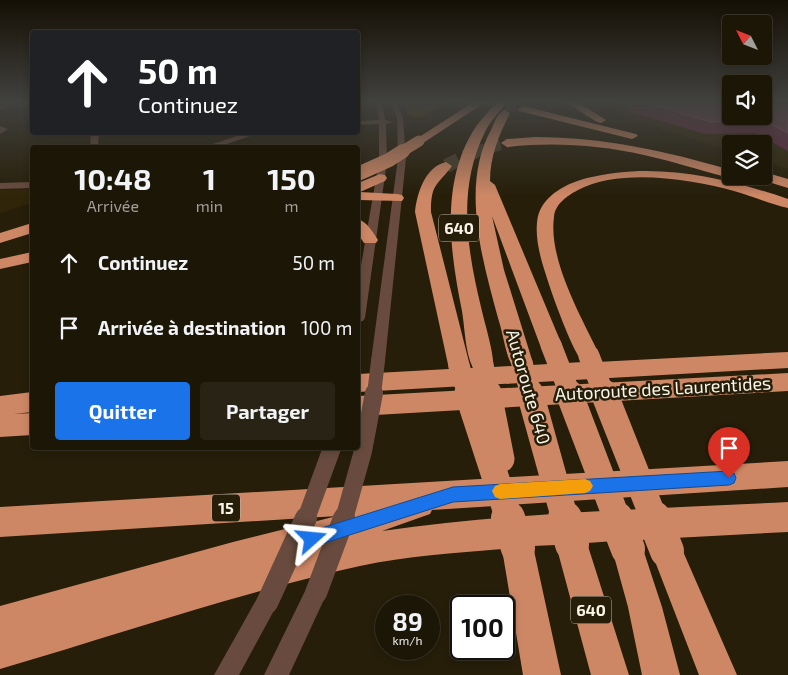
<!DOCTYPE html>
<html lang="fr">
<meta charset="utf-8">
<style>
body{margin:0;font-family:"Exo 2",sans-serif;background:#292315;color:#f1f3f6;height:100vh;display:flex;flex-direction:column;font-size:19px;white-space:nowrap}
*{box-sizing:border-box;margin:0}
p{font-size:16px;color:#a09f9b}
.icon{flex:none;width:28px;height:28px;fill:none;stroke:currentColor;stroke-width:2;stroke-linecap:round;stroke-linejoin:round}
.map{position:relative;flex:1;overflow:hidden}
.details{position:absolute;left:30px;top:145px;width:330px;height:305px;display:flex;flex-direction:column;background:#1c1607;border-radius:5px;box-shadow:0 2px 8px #0003,0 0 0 1px #3a3528}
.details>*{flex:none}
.hud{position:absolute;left:30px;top:30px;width:330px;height:105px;border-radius:5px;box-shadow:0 2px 8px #0003,0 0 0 1px #3a3528;background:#202124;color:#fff;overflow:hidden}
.needle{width:32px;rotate:312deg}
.buttons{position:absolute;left:722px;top:15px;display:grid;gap:10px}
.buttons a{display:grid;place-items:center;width:50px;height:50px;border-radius:5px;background:#1c1607;box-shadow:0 2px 8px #0003,0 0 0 1px #3a3528;font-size:25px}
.speed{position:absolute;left:375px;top:595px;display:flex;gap:10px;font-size:25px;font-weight:700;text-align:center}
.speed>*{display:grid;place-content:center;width:65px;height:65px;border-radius:50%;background:#1c1607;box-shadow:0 2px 8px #0003,0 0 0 1px #3a3528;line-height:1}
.speed small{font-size:12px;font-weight:400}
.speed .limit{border:2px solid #111;border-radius:8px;background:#fff;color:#111}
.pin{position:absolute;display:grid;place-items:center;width:42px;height:42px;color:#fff;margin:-51px -21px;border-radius:50% 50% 50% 0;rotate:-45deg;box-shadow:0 0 5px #0007}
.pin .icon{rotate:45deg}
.me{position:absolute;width:55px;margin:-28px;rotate:72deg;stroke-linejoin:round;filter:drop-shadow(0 0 4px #0008)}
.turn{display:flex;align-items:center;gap:18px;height:105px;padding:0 25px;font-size:22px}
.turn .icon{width:65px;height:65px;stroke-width:2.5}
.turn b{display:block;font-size:35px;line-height:42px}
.eta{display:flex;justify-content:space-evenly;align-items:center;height:85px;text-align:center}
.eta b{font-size:30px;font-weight:700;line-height:35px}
.button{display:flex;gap:10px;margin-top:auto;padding:10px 25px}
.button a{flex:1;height:58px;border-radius:5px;background:#1a73e8;color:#fff;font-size:20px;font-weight:700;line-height:58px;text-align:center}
.button a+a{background:#292315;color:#f1f3f6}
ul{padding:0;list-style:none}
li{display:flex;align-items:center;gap:15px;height:65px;padding:0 25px}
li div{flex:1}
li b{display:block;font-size:19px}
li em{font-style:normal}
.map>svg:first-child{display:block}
.built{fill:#302508}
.green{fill:#4a3806}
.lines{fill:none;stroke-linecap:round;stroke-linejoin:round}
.highway-tunnel-far1{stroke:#463e2a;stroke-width:11;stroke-dasharray:11 5.5;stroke-linecap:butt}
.highway-tunnel{stroke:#463e2a;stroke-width:14;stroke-dasharray:14 7;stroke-linecap:butt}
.minor{fill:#684b3e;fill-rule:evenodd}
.highway{fill:#ce8765;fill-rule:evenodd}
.minor-bridge-far2{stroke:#684b3e;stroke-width:14}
.minor-bridge-far1{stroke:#684b3e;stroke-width:18}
.minor-bridge{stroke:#684b3e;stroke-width:22}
.highway-bridge-far4{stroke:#ce8765;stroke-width:11}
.highway-bridge-far3{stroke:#ce8765;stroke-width:14}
.highway-bridge-far2{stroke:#ce8765;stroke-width:21}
.highway-bridge-far1{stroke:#ce8765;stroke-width:27}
.highway-bridge{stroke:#ce8765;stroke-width:34}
.wall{fill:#662a46}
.building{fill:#764058;stroke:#8b5c6e}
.route{fill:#1a73e8;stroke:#114b97}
.slow{fill:#f59e0b}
.labels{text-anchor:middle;stroke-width:5;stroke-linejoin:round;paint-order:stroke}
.shield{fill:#261e09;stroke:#bab4a5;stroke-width:1}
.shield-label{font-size:16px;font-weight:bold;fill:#faf5e8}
.street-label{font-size:18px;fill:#faf5e8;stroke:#261e09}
</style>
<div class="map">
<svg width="788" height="675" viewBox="0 0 788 675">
<rect width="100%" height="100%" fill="#261e09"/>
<!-- built -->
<path class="built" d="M600 101H731V116H764V101H788V169L764 161V144H731V151L638 122Z
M32 189V203L0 213V190Z"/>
<!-- green -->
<path class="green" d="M402 101H451L419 118 409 115Z"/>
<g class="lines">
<!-- highway-tunnel-far1 -->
<path class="highway-tunnel-far1" d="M490 101 523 109
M474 152 507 143"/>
<!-- highway-tunnel -->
<path class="highway-tunnel" d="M446 166 476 151"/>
<!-- minor -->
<path class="minor" d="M11 101H20L0 110V106Z
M376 101H382L385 120 394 122 386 124 387 161 365 318 363 321 358 322V283L379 161V124L358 125V121L379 120Z
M390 101H396L403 118 406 158 385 361 383 365 378 366 373 365 371 361 398 158 397 118Z
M0 126 8 129 0 134Z
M91 132H99L98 148H90Z
M249 132 259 133 215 148H201Z
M32 182V188L0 189V183Z
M316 582 324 585 327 593 289 675H264L308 585Z
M267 592 275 595 278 603 239 675H214L259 595Z"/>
<!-- highway -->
<path class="highway" d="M475 101H487L423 143 419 144 413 141Z
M498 101H508C500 111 490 121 485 132 457 188 467 249 481 307 484 321 495 356 493 367L512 366C505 352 503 333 498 318 482 259 460 184 492 128 495 121 498 112 505 110L510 113C499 135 490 156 490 181L495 185 562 345 559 350 551 353 543 350 540 345 492 216 504 270 533 363 532 365 583 362C573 353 551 292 546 275 540 257 534 235 538 216 544 194 568 183 587 178 654 161 724 177 788 199V208C770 204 752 196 734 191 689 179 621 168 578 190 567 196 555 204 554 217 548 260 582 318 600 356L597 362 788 352V368L358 392V374L449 369 415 212C417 193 425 167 446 162L452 166C437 186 431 183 431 212L470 366 469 368H473C465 352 465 329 462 311 450 252 440 182 475 128 482 118 490 110 498 101Z
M564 101H576L606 120 601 123 597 122Z
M523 106 636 134 638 136 632 139 519 111 518 109Z
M535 137C603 137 666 151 731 170V175L726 177C699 170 672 161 644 155 599 145 554 142 507 147L501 143 507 139Z
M764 172 788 179V188L759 179 758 176H764Z
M380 174 385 175 387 178 385 181 360 192 397 194 402 195 404 198 402 201 358 200V183Z
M358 219C367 222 373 232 378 240L376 243H364L358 234Z
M32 223V233L0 243V233Z
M32 252V262L0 269V259Z
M788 373V391L358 416V396Z
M32 392V412L14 414 32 413V435L0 437V396Z
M788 461V487L432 510 430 514 382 531C516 512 652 509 788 502V532L674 538 678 540 737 675H699L651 551 658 539 640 540 662 607 680 675H642L628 607 612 549 615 541 587 543 629 675H591L556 545 533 546 561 675H523L502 549C455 553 406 556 360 566 238 593 119 634 0 669V606L233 542 337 516 0 537V507Z"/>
<!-- minor-bridge-far2 -->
<path class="minor-bridge-far2" d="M374 394 378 361"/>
<!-- minor-bridge-far1 -->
<path class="minor-bridge-far1" d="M306 519 332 448
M344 519 363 451 374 393"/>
<!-- minor-bridge -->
<path class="minor-bridge" d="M316 593 344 518
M267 603 306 518"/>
<!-- highway-bridge-far4 -->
<path class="highway-bridge-far4" d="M401 152 419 141"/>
<!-- highway-bridge-far3 -->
<path class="highway-bridge-far3" d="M360 173 389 160 403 151"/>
<!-- highway-bridge-far2 -->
<path class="highway-bridge-far2" d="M551 345 570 394
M589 356 604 394
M522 363 531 394
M483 365 489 394
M459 366 468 394"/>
<!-- highway-bridge-far1 -->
<path class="highway-bridge-far1" d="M468 393 509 519
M488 393 501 459
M530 393 565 519
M569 393 617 519
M604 393 654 519"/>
<!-- highway-bridge -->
<path class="highway-bridge" d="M508 518 518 548
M565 518 572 544
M616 518 628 549
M654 518 667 551"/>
</g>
<!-- wall -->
<path class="wall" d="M617 101H721L731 116 788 105V151L755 133 705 134 631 112Z"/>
<!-- building -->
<path class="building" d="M640 101H721L731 106V116H764V106L788 105V133L762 120 711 122Z"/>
<!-- sky -->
<linearGradient id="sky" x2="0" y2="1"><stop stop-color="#151005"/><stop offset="0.52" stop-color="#41413e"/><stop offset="1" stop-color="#41413e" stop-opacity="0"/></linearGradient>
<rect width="788" height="196" fill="url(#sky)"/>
<!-- route -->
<path class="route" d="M729 471 734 473 736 478 734 483 729 485 453 502 312 547 306 545 304 539 306 533 312 531 453 487Z"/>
<!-- slow -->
<path class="slow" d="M585 479 590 481 593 486 590 491 585 493 500 499 495 497 492 491 495 486 500 484Z"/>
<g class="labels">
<!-- shield labels -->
<g class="shield">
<rect x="439" y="214.5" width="40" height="27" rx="4"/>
<rect x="212" y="494.5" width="28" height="27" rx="4"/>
<rect x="571" y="596.5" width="40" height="27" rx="4"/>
</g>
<g class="shield-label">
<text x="459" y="234">640</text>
<text x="226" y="514">15</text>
<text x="591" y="616">640</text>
</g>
<!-- street labels -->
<g class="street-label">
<text transform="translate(528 387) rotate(74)" y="6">Autoroute 640</text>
<text transform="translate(663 389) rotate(-3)" y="6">Autoroute des Laurentides</text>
</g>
</g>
</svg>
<div class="buttons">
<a><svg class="needle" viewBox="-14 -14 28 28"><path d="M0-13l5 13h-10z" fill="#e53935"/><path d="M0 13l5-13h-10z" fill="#a09f9b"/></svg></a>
<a><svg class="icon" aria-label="sound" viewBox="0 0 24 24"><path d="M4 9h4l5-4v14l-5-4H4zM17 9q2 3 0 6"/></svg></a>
<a><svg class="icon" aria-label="layers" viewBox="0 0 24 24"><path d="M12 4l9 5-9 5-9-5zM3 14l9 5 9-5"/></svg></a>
</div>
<div class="speed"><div>89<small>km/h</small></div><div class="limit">100</div></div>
<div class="pin" style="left:729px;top:478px;background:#d93025"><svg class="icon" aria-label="arrive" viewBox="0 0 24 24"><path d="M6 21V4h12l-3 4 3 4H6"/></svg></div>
<svg class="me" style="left:312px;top:539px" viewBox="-20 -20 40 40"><path d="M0-17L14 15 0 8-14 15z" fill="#1a73e8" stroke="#fff" stroke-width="4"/></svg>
<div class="hud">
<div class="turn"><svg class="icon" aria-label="ahead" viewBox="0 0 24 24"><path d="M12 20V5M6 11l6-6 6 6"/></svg><div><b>50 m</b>Continuez</div></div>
</div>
<section class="details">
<div class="eta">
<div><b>10:48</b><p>Arrivée</p></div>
<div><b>1</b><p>min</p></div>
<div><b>150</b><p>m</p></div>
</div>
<ul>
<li><svg class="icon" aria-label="ahead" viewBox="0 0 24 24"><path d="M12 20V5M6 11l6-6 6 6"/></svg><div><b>Continuez</b></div><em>50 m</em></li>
<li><svg class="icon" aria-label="arrive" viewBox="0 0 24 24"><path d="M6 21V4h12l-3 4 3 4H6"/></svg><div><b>Arrivée à destination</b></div><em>100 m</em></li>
</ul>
<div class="button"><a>Quitter</a><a>Partager</a></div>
</section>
</div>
